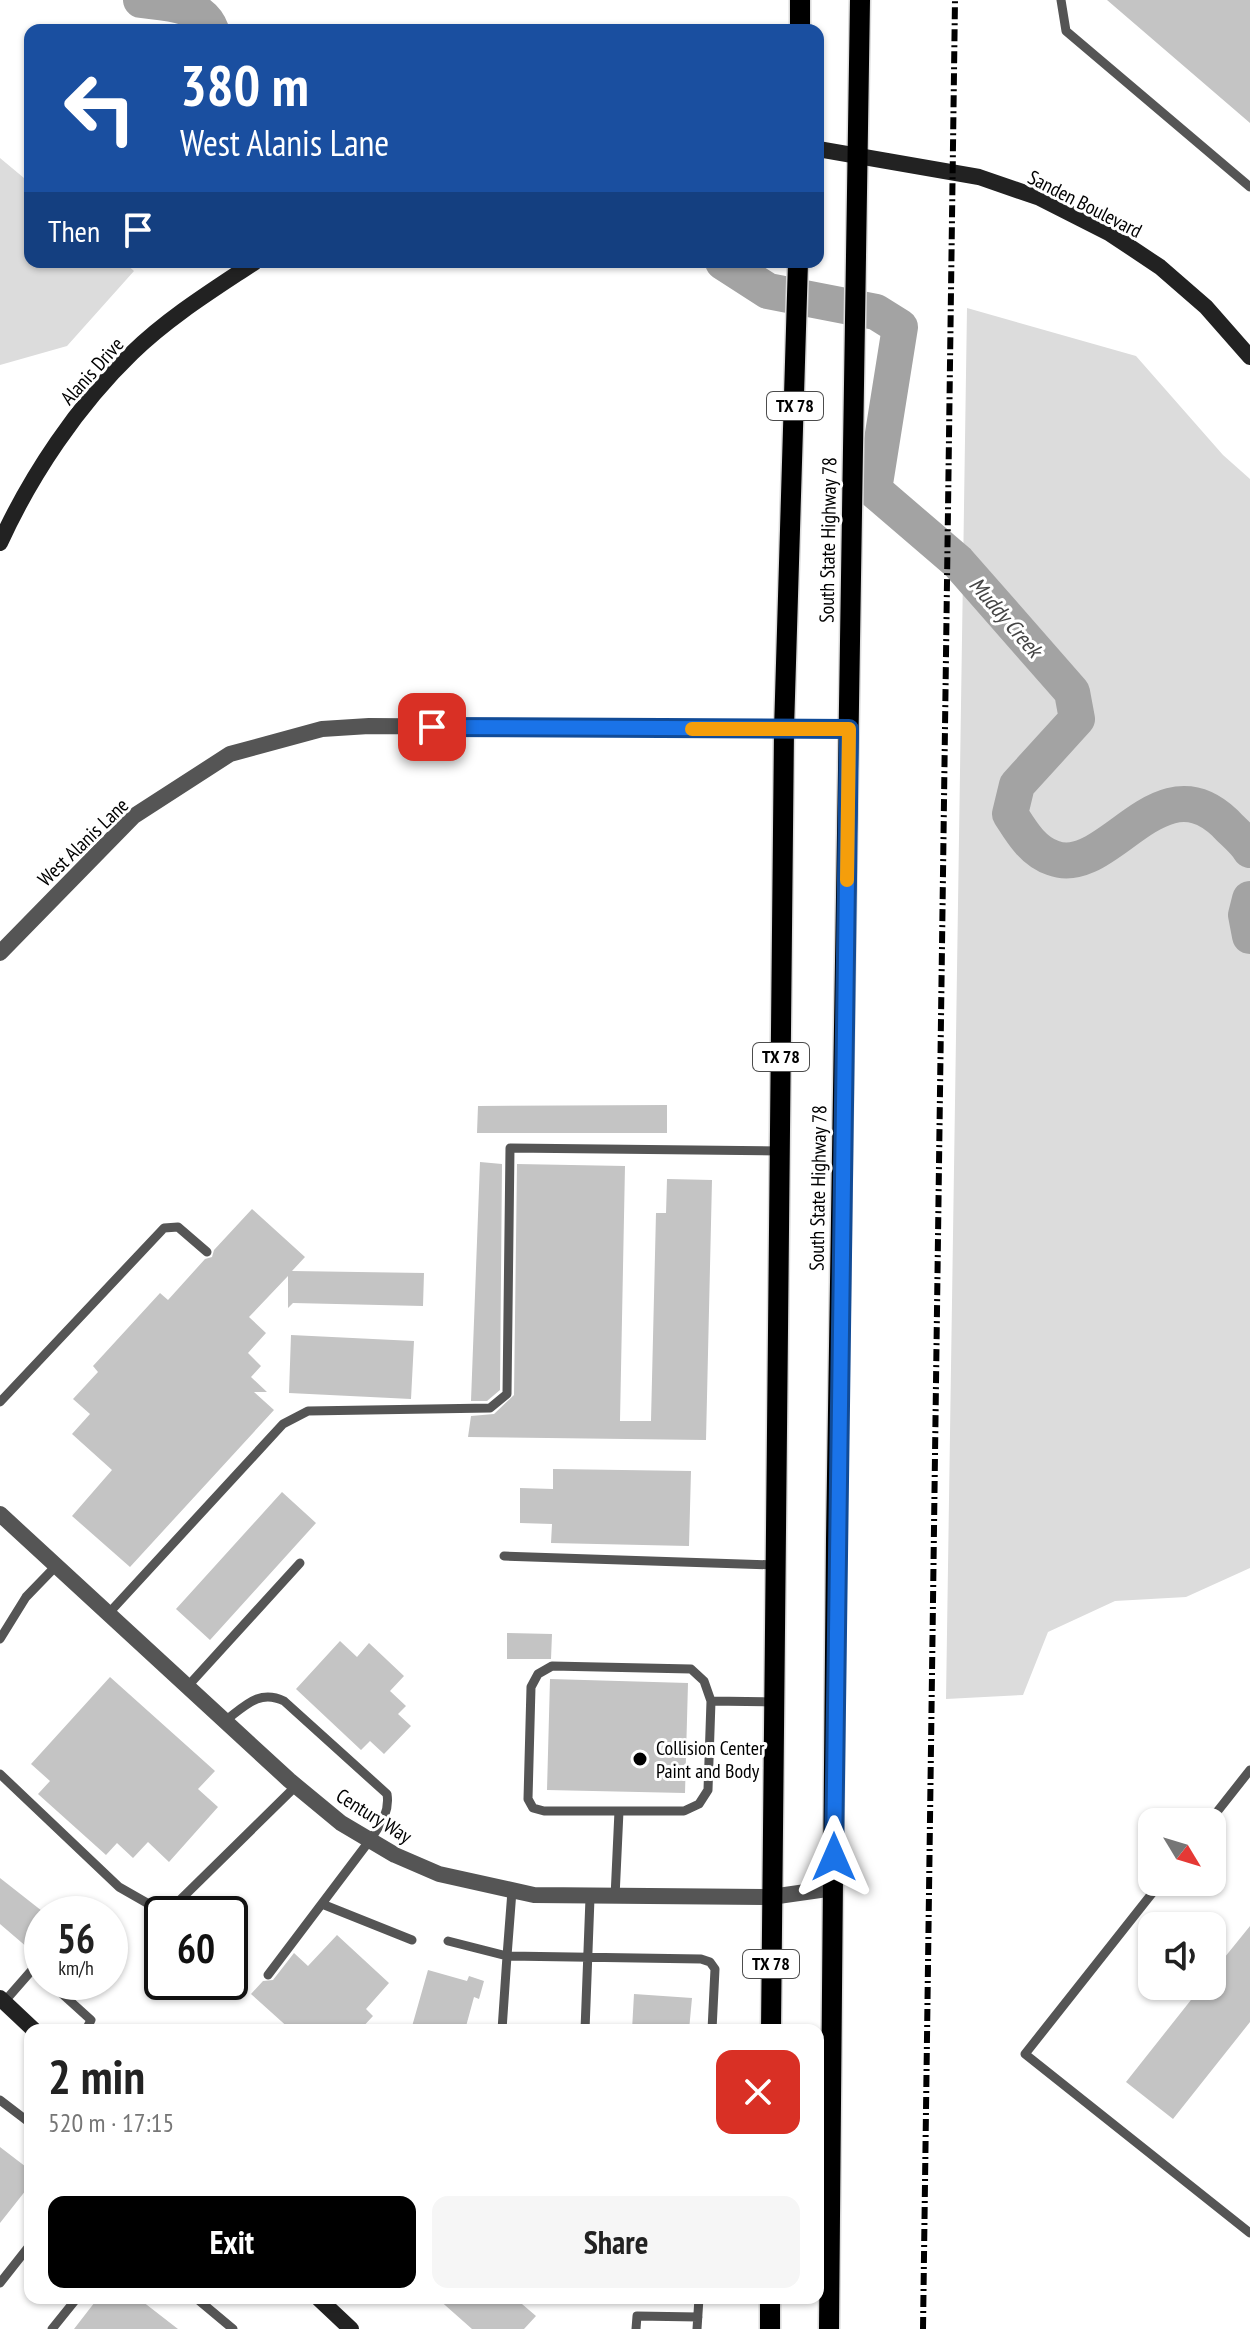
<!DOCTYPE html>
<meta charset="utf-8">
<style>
body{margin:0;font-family:"PT Sans Narrow",sans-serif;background:#f6f6f6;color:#222;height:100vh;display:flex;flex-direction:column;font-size:30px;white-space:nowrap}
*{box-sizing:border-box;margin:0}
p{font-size:26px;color:#767676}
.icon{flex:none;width:44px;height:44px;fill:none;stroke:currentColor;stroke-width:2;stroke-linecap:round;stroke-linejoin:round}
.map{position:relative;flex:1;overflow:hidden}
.side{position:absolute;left:24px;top:2024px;width:800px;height:280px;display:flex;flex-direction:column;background:#fff;border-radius:16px;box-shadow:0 2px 6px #0004}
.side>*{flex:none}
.top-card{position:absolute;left:24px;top:24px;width:800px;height:244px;border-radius:16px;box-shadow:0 2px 6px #0004;background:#1a4fa0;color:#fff;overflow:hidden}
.needle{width:52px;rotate:128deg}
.tools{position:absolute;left:1138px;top:1808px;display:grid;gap:16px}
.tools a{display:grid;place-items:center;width:88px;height:88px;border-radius:16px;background:#fff;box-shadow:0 2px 6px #0004;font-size:40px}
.speed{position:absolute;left:24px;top:1896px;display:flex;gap:16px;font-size:40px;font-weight:700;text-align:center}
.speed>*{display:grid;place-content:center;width:104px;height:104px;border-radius:50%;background:#fff;box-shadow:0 2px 6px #0004;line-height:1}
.speed small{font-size:20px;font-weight:400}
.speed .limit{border:4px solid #111;border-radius:12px;background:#fff;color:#111}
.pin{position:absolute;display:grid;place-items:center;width:68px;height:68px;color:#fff;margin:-34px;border-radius:16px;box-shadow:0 4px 12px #0006}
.me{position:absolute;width:88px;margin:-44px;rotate:0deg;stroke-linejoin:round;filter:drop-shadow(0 0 6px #0008)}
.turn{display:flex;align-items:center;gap:28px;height:168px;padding:0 24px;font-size:36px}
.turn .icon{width:104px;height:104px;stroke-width:2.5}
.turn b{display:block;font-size:56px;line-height:68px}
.then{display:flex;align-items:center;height:76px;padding:0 24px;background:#0003;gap:16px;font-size:30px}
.round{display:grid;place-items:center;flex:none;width:84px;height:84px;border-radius:16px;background:#f6f6f6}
.overview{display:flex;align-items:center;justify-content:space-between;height:136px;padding:0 24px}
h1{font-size:48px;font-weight:700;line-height:60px}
.action{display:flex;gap:16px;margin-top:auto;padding:16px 24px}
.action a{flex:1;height:92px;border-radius:16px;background:#000;color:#fff;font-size:32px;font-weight:700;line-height:92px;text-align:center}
.action a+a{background:#f6f6f6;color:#222}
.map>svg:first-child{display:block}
.green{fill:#dcdcdc}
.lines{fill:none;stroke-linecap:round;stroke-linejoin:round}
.river{stroke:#a3a3a3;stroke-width:36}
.building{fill:#c4c4c4}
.primary-casing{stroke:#dbdbdb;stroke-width:23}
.lane{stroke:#555;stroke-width:9}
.street{stroke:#555;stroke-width:16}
.secondary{stroke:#222;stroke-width:16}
.primary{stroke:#000;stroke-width:20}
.rail{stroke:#000;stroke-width:6;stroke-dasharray:12 4 2 4;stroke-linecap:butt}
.route-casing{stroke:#114b97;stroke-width:20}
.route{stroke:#1a73e8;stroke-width:14}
.slow{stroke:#f59e0b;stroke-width:14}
.poi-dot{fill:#000;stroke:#fff;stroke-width:3}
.labels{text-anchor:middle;stroke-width:6;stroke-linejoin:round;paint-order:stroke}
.shield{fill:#fff;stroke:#4c4c4c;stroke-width:2}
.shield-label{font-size:18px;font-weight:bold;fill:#000}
.street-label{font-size:20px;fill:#000;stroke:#fff}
.poi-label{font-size:20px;fill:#000;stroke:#fff;text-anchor:start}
.water-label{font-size:22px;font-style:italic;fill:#444;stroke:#fff}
</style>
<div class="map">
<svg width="1250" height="2329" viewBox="0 0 1250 2329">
<rect width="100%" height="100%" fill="#fff"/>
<!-- green -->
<path class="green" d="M0 158 30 183V262H124L134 271 67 346 0 365Z
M967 308 1136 356 1223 455 1250 479V1568L1186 1597 1115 1601 1048 1632 1023 1695 946 1699Z"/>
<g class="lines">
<!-- river -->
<path class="river" d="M141 0C165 3 201 3 211 30
M723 262 768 291 876 312 900 327 874 490 958 562 1072 692 1077 719 1017 785 1010 814C1021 831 1032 851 1053 858 1108 879 1158 759 1225 823 1233 832 1244 840 1250 850
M1250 899 1246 915 1250 936"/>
</g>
<!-- building -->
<path class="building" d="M1107 0H1250V123Z
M667 1105V1133H477L478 1106Z
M480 1162 502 1164 500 1390 487 1401H471Z
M517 1164 625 1166 620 1421H651L656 1213H666L667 1179 712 1180 706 1440 468 1437 471 1416 494 1414 514 1395Z
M252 1209 305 1257 292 1271 424 1273 423 1306 293 1303 288 1308V1276L249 1317 266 1333 248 1353 261 1366 251 1377 267 1392H254L274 1410 130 1567 72 1516 112 1470 72 1434 90 1414 73 1399 98 1372 93 1366 160 1293 168 1300 205 1259 212 1257 214 1250Z
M291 1335 414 1341 411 1399 289 1393Z
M553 1469 691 1471 689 1546 551 1543 552 1524 520 1523V1488L553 1489Z
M282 1492 316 1523 210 1640 176 1609Z
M507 1633 552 1634 551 1659H507Z
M340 1641 357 1657 369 1643 404 1676 390 1691 406 1706 398 1714 411 1726 384 1754 370 1741 361 1750 296 1689Z
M110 1677 215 1771 198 1789 218 1807 169 1862 148 1842 133 1858 117 1843 106 1855 38 1794 50 1781 31 1764Z
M550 1679 688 1683 685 1793 547 1790Z
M0 1878 42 1911V1960L0 1924Z
M1250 1926V2022L1173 2119 1126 2082 1202 1986H1212V1973Z
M337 1935 389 1983 366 2009 373 2016 360 2030H291L251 1994 263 1981 273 1980 294 1953 308 1966Z
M428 1970 467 1981 469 1976 484 1981 479 1999 474 1997 465 2030H411Z
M634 1994 692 1998 689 2030H632Z
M0 2147 30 2170V2185L0 2223Z
M98 2298H138L178 2329H74Z
M437 2298H515L536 2316 524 2329H472Z"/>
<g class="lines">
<defs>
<path id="primary" d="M800 30V0
M771 2030 784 730 798 262
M770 2329V2298
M829 2329 836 1539 860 0"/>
</defs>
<!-- primary casing -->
<use href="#primary" class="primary-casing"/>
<!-- lane -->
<path class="lane" d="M1061 0 1066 31 1250 187
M0 1402 164 1228 178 1227 207 1252
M504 1556 775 1565
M108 1614 283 1424 308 1411 490 1408 507 1394 510 1148 780 1151
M0 1639 26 1597 56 1566
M187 1687 300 1563
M711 1701 704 1681 691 1669 552 1666 538 1674 531 1687 528 1799 533 1808 544 1811H684L699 1804 708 1790 711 1701 773 1702
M225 1721C245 1706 259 1689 284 1701L387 1794C390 1813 380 1825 370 1840L268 1975
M0 1774 119 1887 147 1903 178 1902 296 1786
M1209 1822 1250 1770
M1161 1882 1025 2054 1250 2233
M512 1891 507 1956 701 1959 710 1962 715 1969 712 2030
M615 1897 619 1811
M322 1904 412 1940
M448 1941 507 1956 502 2030
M49 1982 91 2020 86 2030
M4 2002 32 1970 42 1976
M585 2030 590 1898
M0 2100 30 2123
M0 2283 30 2245
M196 2298 233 2329
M52 2329 77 2298
M636 2329 637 2316 698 2317
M697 2329 699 2298"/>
<!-- street -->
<path class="street" d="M0 953 134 816 230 754 322 729 369 726 849 729
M0 1514 289 1780 341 1823 395 1855 439 1874 534 1895 771 1897 834 1888"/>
<!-- secondary -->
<path class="secondary" d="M818 149 979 177 1040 198 1109 233 1160 267 1206 307 1250 357
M0 543C31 475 78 405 132 353 169 317 213 290 255 262
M0 1998 34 2030
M318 2298 351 2329"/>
<!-- primary -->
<use href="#primary" class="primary"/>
<!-- rail -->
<path class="rail" d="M923 2329 955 0"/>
</g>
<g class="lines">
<defs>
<path id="route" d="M432 727 849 729 834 1857"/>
</defs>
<!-- route casing -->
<use href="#route" class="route-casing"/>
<!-- route -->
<use href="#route" class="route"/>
<!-- slow -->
<path class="slow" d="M692 729H849L847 880"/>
</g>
<!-- markers -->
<circle class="poi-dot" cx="640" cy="1759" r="8"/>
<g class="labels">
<!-- shield labels -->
<g class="shield">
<rect x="767" y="392" width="56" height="28" rx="6"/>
<rect x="753" y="1043" width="56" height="28" rx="6"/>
<rect x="743" y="1950" width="56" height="28" rx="6"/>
</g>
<g class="shield-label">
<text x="795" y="412">TX 78</text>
<text x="781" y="1063">TX 78</text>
<text x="771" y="1970">TX 78</text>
</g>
<!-- street labels -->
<g class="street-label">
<text transform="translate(1085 204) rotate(27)" y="7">Sanden Boulevard</text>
<text transform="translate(92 371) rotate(-48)" y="7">Alanis Drive</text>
<text transform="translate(828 540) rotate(-89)" y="7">South State Highway 78</text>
<text transform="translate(83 842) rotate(-44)" y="7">West Alanis Lane</text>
<text transform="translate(818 1188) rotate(-89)" y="7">South State Highway 78</text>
<text transform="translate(374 1816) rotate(32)" y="7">Century Way</text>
</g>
<!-- poi labels -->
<g class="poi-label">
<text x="656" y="1755">Collision Center<tspan x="656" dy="23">Paint and Body</tspan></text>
</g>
<!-- water labels -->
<g class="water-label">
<text transform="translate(1006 617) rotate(49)" y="8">Muddy Creek</text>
</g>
</g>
</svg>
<div class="tools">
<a><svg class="needle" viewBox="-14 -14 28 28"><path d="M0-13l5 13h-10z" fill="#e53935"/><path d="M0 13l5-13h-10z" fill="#767676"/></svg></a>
<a><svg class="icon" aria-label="sound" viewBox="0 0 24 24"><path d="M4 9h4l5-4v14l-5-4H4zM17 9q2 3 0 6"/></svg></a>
</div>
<div class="speed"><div>56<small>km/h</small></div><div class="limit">60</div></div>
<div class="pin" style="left:432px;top:727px;background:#d93025"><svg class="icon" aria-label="arrive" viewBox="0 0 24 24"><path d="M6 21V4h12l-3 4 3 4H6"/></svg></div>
<svg class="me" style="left:834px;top:1857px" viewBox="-20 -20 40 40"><path d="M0-17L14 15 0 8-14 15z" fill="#1a73e8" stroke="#fff" stroke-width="4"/></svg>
<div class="top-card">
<div class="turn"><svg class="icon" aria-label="left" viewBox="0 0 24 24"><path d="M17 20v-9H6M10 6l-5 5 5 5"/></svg><div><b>380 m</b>West Alanis Lane</div></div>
<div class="then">Then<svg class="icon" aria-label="arrive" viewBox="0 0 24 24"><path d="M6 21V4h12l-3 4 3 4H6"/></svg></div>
</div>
<section class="side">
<div class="overview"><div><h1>2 min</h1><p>520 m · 17:15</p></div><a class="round" style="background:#d93025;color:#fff"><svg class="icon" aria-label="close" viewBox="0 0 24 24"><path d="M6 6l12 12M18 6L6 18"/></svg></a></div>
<div class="action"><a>Exit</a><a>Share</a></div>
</section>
</div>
